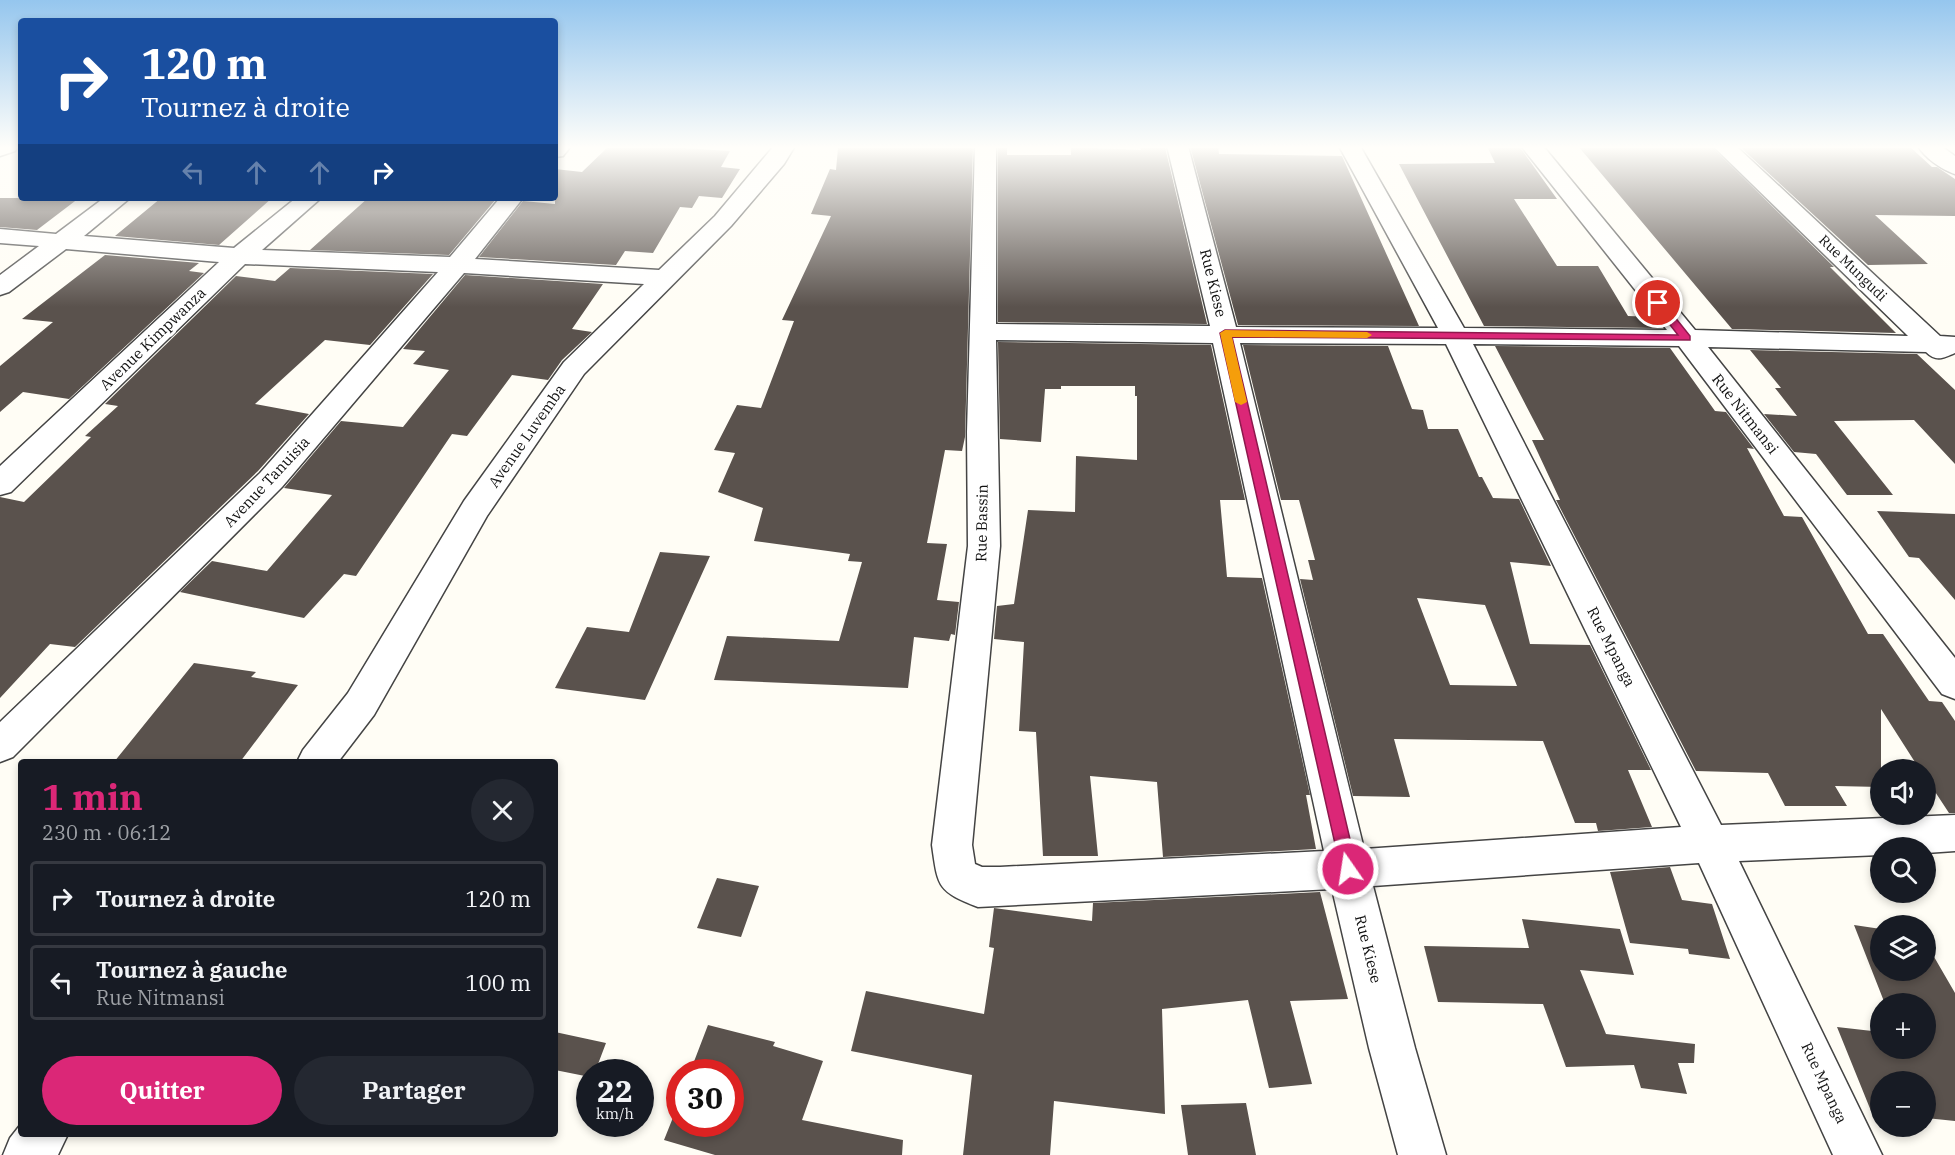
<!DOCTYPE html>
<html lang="fr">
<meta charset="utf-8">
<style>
body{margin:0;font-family:"IBM Plex Serif",serif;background:#242831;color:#f1f3f6;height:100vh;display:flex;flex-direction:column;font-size:22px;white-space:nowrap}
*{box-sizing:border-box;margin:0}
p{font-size:20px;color:#9ea1a6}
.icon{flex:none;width:33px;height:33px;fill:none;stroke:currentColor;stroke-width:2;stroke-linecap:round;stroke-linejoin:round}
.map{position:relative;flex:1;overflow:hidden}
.side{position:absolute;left:18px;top:759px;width:540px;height:378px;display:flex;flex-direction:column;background:#171b24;border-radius:6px;box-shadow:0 3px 9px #0003}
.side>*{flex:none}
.guide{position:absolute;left:18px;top:18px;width:540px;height:183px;border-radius:6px;box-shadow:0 3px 9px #0003;background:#1a4fa0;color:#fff;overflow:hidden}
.buttons{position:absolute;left:1870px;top:759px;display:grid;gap:12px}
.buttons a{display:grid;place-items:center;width:66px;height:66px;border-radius:50%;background:#171b24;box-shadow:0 3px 9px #0003;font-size:30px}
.speed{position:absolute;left:576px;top:1059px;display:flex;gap:12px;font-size:30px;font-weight:700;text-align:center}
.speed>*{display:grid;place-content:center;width:78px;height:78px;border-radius:50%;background:#171b24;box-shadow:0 3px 9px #0003;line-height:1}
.speed small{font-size:15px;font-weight:400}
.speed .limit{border:9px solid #d22;background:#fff;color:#111}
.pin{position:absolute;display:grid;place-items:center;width:51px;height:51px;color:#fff;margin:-26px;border:3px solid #fff;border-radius:50%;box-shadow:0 2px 6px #0007}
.me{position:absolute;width:66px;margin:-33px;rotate:347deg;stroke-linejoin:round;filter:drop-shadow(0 0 4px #0008)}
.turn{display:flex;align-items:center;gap:21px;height:126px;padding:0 24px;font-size:27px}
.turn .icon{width:78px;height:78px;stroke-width:2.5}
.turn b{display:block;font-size:42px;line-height:51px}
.lanes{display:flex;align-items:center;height:57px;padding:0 24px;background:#0003;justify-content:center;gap:30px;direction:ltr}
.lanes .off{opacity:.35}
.round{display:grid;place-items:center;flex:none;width:63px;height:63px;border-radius:32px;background:#242831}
.overview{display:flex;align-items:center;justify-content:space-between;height:102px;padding:0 24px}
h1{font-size:36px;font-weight:700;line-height:45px;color:#db2777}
.primary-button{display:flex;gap:12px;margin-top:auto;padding:12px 24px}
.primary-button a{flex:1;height:69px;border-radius:36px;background:#db2777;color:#fff;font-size:24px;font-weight:700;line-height:69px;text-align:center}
.primary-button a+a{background:#242831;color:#f1f3f6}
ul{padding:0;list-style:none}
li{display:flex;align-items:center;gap:18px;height:75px;margin:0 12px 9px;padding:0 12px;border:3px solid #363941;border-radius:6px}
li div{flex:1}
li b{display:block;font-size:22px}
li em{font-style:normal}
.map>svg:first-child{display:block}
.building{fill:#5a524d;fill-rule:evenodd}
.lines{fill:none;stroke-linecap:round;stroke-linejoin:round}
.minor-casing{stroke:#444;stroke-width:3}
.minor{fill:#fff;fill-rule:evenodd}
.route{fill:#db2777;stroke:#8e194d;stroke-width:1.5}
.slow{fill:#f59e0b}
.labels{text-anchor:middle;stroke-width:6;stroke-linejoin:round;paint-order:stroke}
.far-street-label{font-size:14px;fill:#111;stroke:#fff}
.street-label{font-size:15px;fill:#111;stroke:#fff}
</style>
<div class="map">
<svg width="1955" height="1155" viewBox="0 0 1955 1155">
<rect width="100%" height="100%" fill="#fffdf5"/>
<!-- building -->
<path class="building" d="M609 146H685L683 148 730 151 721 167 740 169 722 198 699 196 692 208 680 207 653 253 625 251 616 265 479 257 523 201 555 204V169L582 172Z
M887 146H973L965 437 962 451 945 450 927 543 947 544 937 600 959 602 955 635 951 634 949 641 914 637 908 688 714 680 727 636 839 641 862 562 848 561 850 554 754 541 763 508 718 492 735 453 714 450 737 405 761 408 794 321 782 320 831 216 811 214 830 169 836 170 838 148Z
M998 146H1007V155H1071V147L1141 150 1140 147H1165L1207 324 998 322Z
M1190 146H1218L1219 154 1342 156 1419 326 1238 325Z
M1487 146H1519L1557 199H1514L1557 266H1598L1628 316 1652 317 1658 328 1484 326 1399 164 1495 163Z
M1578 146H1628L1630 148 1711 146 1834 267H1830L1896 333 1732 329Z
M1739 146H1909L1932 167H1937L1955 179V216L1875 215 1928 264 1868 265Z
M0 198H79L37 230 0 227Z
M161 198H272L219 245 115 236Z
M368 198H479L496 199 449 255 310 250Z
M105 255 199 263 189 271 204 273 69 399 23 392 0 412V366L53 322 22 319Z
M290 268 433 274 370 345 325 340 255 404 309 414 258 471 75 647 50 644 0 698V497L24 502 91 437 85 436 118 406 105 404 236 276 275 281Z
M465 275 603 284 572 329 592 332 562 360 548 380 512 375 467 436 452 434 356 576 344 574 304 618 180 592 212 561 267 571 332 495 284 488 341 421 403 427 449 370 413 364 425 351 403 349Z
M998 342 1211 345 1245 500H1220L1227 577 1262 578 1310 795H1306L1316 849 1163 857 1157 782 1090 776 1098 856H1043L1036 732 1019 731 1024 642 994 639 997 606 1014 604 1028 510 1075 512 1076 456 1137 460V396H1135V386H1061V389H1045L1041 442 1000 439Z
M1243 345 1388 346 1412 409 1423 410 1428 429H1458L1479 477H1482L1493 498 1519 499 1551 566 1510 562 1530 644 1590 645 1651 770H1628L1652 827 1598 831 1596 823H1575L1543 741 1394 739 1410 797 1353 796 1300 579 1313 580 1308 560H1315L1299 500H1281ZM1417 598 1485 605 1517 686 1450 685Z
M1495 346 1670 348 1715 411 1726 412 1754 449 1747 448 1784 516 1802 517 1868 634H1883L1929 701 1942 702 1955 721V813H1949L1926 778V770H1920L1881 709V787L1835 786 1847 806H1785L1768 773 1696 771 1556 500H1560L1532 440H1544Z
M1750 350 1917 354 1955 390V464L1914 420 1834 421 1893 495H1847L1816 454 1794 452 1764 414 1797 416 1775 388H1781Z
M1877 511 1955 514V600L1919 558 1909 557Z
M660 552 710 556 645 700 555 688 587 627 629 632Z
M194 663 256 672 251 677 298 685 240 762H114Z
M1670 867 1682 900 1712 904 1730 959 1689 954 1688 949 1630 943 1610 872Z
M717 878 759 886 741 937 697 928Z
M1320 892 1348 999 1290 1001 1312 1084 1269 1088 1248 1000 1162 1009 1165 1114 1054 1101 1050 1155H963L972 1075 851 1051 866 991 984 1014 994 948 989 947 994 908 1092 921 1093 903Z
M1522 919 1620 929 1634 975 1580 970 1606 1034 1695 1044 1694 1063H1678L1687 1094 1641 1088 1634 1065 1566 1067 1543 1004 1438 1002 1424 946 1529 948Z
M1854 925 1881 929V970H1926V943L1955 993V1121L1926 1118V1082H1881V1112L1871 1111 1837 1027 1881 1032V1048H1926V1004H1885Z
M708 1025 775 1042 773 1046 823 1061 802 1120 903 1140 902 1155H715L664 1140 680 1100V1124H730V1072H690Z
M555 1032 606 1043 595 1072H590V1077L555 1070Z
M1246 1103 1256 1155H1188L1181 1105Z"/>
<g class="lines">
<defs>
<path id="minor" d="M0 146H18L15 151 0 156Z
M555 146H571L563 156 555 157Z
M774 146H795L784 164 731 226 584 374 487 516 374 715 338 762H297L303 750 348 693 464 501 564 362 644 284 464 273 282 487 13 757 0 762V722L260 473 438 272 245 264 11 492 0 495V466L219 262 66 249 9 292 0 295V275L39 246 0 243V229L56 234 104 198H130L84 236 234 248 296 198H321L262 250 450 257 500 198H523L475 259 659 270 715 216Z
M975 146H996V324L1210 326 1167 146H1188L1236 327 1438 328 1339 146H1360L1464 328 1667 330 1521 146H1543L1695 330 1908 336 1713 146H1736L1940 336 1955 337V353C1945 357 1937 363 1926 352L1708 347 1955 658V699L1942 694 1679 346 1473 344 1721 825 1955 815V851L1926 853V848H1881V855L1739 861 1882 1155H1833L1699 863 1373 886 1415 1048 1446 1155H1398L1369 1048 1332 889 978 907C937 891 938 887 932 845L968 546 967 432ZM996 340 1213 343 1324 851 1000 867H982L975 864 972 845 1000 546ZM1240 343 1446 344 1681 827 1364 849Z
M1918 146H1941L1955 156V174C1942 170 1924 157 1918 146Z
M21 1124V1134H68L58 1155H3L10 1138Z"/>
</defs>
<!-- minor casing -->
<use href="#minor" class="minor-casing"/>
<!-- minor -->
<use href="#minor" class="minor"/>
</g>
<!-- sky -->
<linearGradient id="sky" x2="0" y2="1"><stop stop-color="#95c6ee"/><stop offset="0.48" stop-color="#fffefa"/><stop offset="1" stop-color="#fffefa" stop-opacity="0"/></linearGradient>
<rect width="1955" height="307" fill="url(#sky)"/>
<!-- route -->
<path class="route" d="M1658 300 1662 301 1690 336V340L1232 337 1357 869 1354 875 1348 877 1342 875 1220 333 1225 330 1678 335 1653 303Z"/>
<!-- slow -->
<path class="slow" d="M1225 330 1367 332 1372 335 1367 338 1232 337 1247 402 1241 405 1235 402 1220 333Z"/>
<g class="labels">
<!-- far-street labels -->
<g class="far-street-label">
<text transform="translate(1853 268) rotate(44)" y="5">Rue Mungudi</text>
</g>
<!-- street labels -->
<g class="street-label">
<text transform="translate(1213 283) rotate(76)" y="5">Rue Kiese</text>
<text transform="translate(153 339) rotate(-44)" y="5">Avenue Kimpwanza</text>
<text transform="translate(1745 414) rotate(52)" y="5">Rue Nitmansi</text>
<text transform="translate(527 436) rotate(-55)" y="5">Avenue Luvemba</text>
<text transform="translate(267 482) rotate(-47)" y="5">Avenue Tanuisia</text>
<text transform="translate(982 523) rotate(-89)" y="5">Rue Bassin</text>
<text transform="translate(1611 647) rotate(63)" y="5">Rue Mpanga</text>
<text transform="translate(1368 949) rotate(76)" y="5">Rue Kiese</text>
<text transform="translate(1824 1083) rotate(65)" y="5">Rue Mpanga</text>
</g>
</g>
</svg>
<div class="buttons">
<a><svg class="icon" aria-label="sound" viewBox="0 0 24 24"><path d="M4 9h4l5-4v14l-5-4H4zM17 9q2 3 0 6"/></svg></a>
<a><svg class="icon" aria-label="search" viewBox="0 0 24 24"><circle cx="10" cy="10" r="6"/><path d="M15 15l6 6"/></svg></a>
<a><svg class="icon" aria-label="layers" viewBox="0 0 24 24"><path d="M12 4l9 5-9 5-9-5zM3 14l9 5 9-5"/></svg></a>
<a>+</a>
<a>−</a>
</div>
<div class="speed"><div>22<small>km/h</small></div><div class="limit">30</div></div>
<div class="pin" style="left:1658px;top:303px;background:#d93025"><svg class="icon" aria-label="arrive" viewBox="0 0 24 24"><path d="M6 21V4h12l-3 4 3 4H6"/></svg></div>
<svg class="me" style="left:1348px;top:869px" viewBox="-20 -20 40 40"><circle r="17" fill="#db2777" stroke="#fff" stroke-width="3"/><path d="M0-11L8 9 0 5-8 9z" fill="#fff"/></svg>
<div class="guide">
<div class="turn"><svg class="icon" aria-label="right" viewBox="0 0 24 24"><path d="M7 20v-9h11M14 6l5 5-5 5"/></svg><div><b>120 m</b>Tournez à droite</div></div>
<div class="lanes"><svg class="icon off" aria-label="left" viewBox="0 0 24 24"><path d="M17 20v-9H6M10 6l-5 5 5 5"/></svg><svg class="icon off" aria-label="ahead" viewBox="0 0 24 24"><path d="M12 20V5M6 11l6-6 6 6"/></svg><svg class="icon off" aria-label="ahead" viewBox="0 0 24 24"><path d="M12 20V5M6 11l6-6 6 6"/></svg><svg class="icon" aria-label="right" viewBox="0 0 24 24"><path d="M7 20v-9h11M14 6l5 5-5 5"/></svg></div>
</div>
<section class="side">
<div class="overview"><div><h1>1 min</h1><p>230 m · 06:12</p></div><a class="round"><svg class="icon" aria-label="close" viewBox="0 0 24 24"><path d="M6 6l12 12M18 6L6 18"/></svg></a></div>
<ul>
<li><svg class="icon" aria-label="right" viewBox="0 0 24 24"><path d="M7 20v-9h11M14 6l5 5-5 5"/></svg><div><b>Tournez à droite</b></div><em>120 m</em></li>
<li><svg class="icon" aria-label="left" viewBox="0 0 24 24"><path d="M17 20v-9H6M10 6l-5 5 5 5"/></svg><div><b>Tournez à gauche</b><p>Rue Nitmansi</p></div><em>100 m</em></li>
</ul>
<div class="primary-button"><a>Quitter</a><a>Partager</a></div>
</section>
</div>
